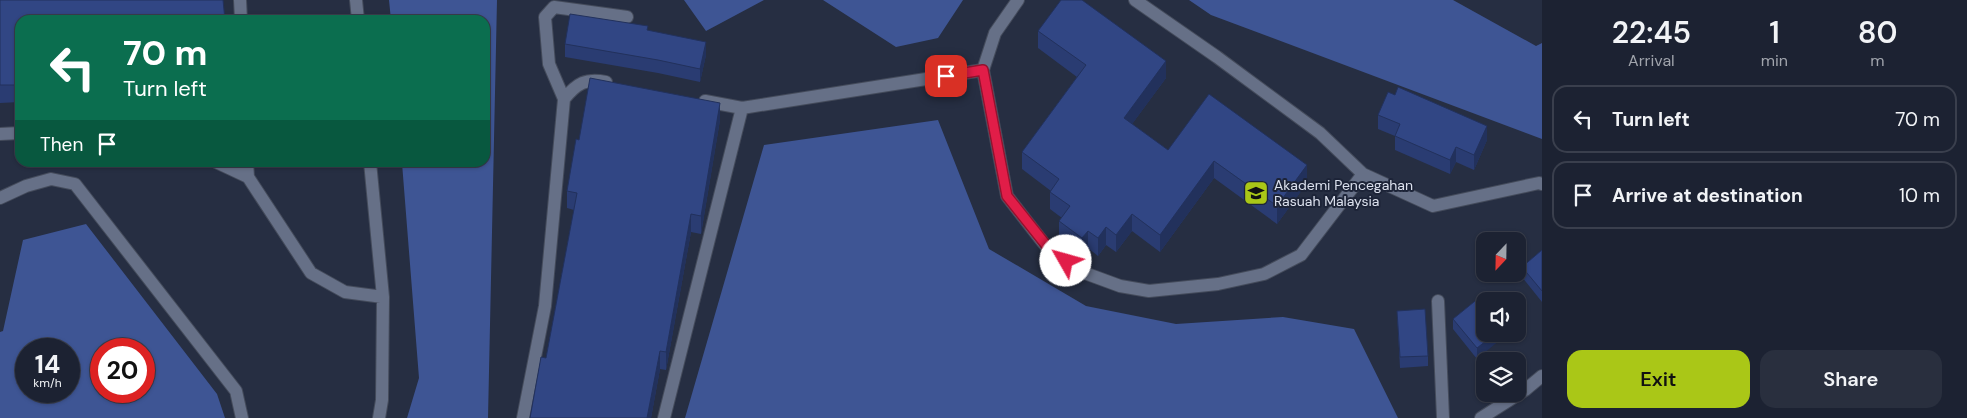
<!DOCTYPE html>
<style>
body{margin:0;font-family:"DM Sans",sans-serif;background:#292f3e;color:#f1f3f6;height:100vh;display:flex;flex-direction:column;font-size:19px;white-space:nowrap}
*{box-sizing:border-box;margin:0}
p{font-size:16px;color:#a0a4ac}
.icon{flex:none;width:28px;height:28px;fill:none;stroke:currentColor;stroke-width:2;stroke-linecap:round;stroke-linejoin:round}
.map{position:relative;flex:1;overflow:hidden}
.drawer{display:flex;flex-direction:column;background:#1c2232;width:425px}
.drawer>*{flex:none}
.guide{position:absolute;left:15px;top:15px;width:475px;height:152px;border-radius:15px;box-shadow:0 1px 4px #0004,0 0 0 1px #3a3f4d;background:#0b6e4f;color:#fff;overflow:hidden}
.needle{width:32px;rotate:202deg}
.tools{position:absolute;left:1476px;top:232px;display:grid;gap:10px}
.tools a{display:grid;place-items:center;width:50px;height:50px;border-radius:10px;background:#1c2232;box-shadow:0 1px 4px #0004,0 0 0 1px #3a3f4d;font-size:25px}
.speed{position:absolute;left:15px;top:338px;display:flex;gap:10px;font-size:25px;font-weight:700;text-align:center}
.speed>*{display:grid;place-content:center;width:65px;height:65px;border-radius:50%;background:#1c2232;box-shadow:0 1px 4px #0004,0 0 0 1px #3a3f4d;line-height:1}
.speed small{font-size:12px;font-weight:400}
.speed .limit{border:8px solid #d22;background:#fff;color:#111}
.pin{position:absolute;display:grid;place-items:center;width:42px;height:42px;color:#fff;margin:-21px;border-radius:10px;box-shadow:0 2px 8px #0006}
.me{position:absolute;width:55px;margin:-28px;rotate:308deg;stroke-linejoin:round;filter:drop-shadow(0 0 4px #0008)}
.turn{display:flex;align-items:center;gap:18px;height:105px;padding:0 25px;font-size:22px}
.turn .icon{width:65px;height:65px;stroke-width:2.5}
.turn b{display:block;font-size:35px;line-height:42px}
.then{display:flex;align-items:center;height:48px;padding:0 25px;background:#0003;gap:10px;font-size:19px}
.eta{display:flex;justify-content:space-evenly;align-items:center;height:85px;text-align:center}
.eta b{font-size:30px;font-weight:600;line-height:35px}
.action{display:flex;gap:10px;margin-top:auto;padding:10px 25px}
.action a{flex:1;height:58px;border-radius:15px;background:#aac717;color:#111;font-size:20px;font-weight:600;line-height:58px;text-align:center}
.action a+a{background:#292f3e;color:#f1f3f6}
ul{padding:0;list-style:none}
li{display:flex;align-items:center;gap:15px;height:68px;margin:0 10px 8px;padding:0 15px;border:2px solid #3a3f4d;border-radius:15px}
li div{flex:1}
li b{display:block;font-size:19px}
li em{font-style:normal}
main{display:flex;flex:1;min-height:0}
.map>svg:first-child{display:block}
.forest{fill:#3e5594;fill-rule:evenodd}
.lines{fill:none;stroke-linecap:round;stroke-linejoin:round}
.minor-casing{stroke:#444b5b;stroke-width:14}
.minor{stroke:#667087;stroke-width:12}
.wall{fill:#2a3c72}
.shaded-wall{fill:#22315c}
.building{fill:#314684;stroke:#22315c}
.route-casing{stroke:#92132f;stroke-width:12}
.route{stroke:#e11d48;stroke-width:9}
.labels{text-anchor:middle;stroke-width:4;stroke-linejoin:round;paint-order:stroke}
.poi-label{font-size:14px;fill:#dbe0ed;stroke:#1d2438;text-anchor:start}
</style>
<main>
<div class="map">
<svg width="1542" height="418" viewBox="0 0 1542 418">
<rect width="100%" height="100%" fill="#262e42"/>
<!-- forest -->
<path class="forest" d="M389 0H497L488 418H407L419 378 402 163 485 162V20H391Z
M684 0H764L706 31Z
M823 0H963L938 38 896 47Z
M1189 0H1453L1536 46 1542 43V139L1211 15Z
M938 120 989 249 1086 306 1176 324 1283 317 1354 329 1398 418H685L764 145Z
M86 224 217 394 225 418H0V332L3 331 23 240ZM26 349H69V391H26ZM101 349H144V391H101Z"/>
<g class="lines">
<defs>
<path id="minor" d="M240 0 241 20
M356 0 358 20
M1018 0 995 33 983 70 1007 196 1049 250 1082 272 1120 286 1149 291 1218 284 1264 274 1301 255 1363 174 1320 133 1217 57 1135 0
M564 99 549 64 545 17 554 7 627 17
M742 108 983 70
M0 134 20 133
M216 162 248 177 311 273 345 292 383 297
M247 162 248 177
M370 162 383 297 382 400 379 418
M1363 174 1433 206 1539 183 1542 184
M0 198 26 186 51 179 75 184 236 391 242 418
M1438 301 1443 418
M523 418 545 306 564 99C577 83 586 78 606 82
M664 418 742 108 705 101
M1481 418 1525 390 1542 376"/>
</defs>
<!-- minor casing -->
<use href="#minor" class="minor-casing"/>
<!-- minor -->
<use href="#minor" class="minor"/>
</g>
<!-- wall -->
<path class="wall" d="M0 0 20 20V102L0 103Z
M648 30 706 55 700 82 658 73 565 57V44Z
M1038 31 1166 78 1132 124 1168 150 1307 183 1277 224 1214 178 1160 252 1132 231 1116 252 1106 245 1098 256 1088 248 1082 255 1059 238V221L1062 218 1050 209V192L1051 191 1022 169V152L1077 77 1038 48Z
M1378 115 1487 140 1474 170 1456 162 1450 174 1395 150V136L1378 129Z
M720 120 701 234 691 232 666 370 660 369 651 418H530L546 358 574 210 567 208V191L579 140Z
M1542 250V302L1522 277V267Z
M1485 293 1477 359 1453 329V319Z
M1397 311 1428 356V366L1400 368Z"/>
<!-- shaded-wall -->
<path class="shaded-wall" d="M706 42V55L700 82V69Z
M1166 61V78L1124 135V118Z
M720 103V120L701 234V216Z
M1487 126V140L1474 170V155Z
M1456 147V162L1450 174V160Z
M1214 161V178L1160 252V235Z
M1307 165V183L1277 224V206Z
M691 214V232L666 370V352Z
M1132 214V231L1116 252V235Z
M1106 227V245L1098 256V238Z
M1088 231V248L1082 255V238Z
M1495 334H1507L1477 359V348Z
M660 351V369L651 418H647Z"/>
<!-- building -->
<path class="building" d="M0 0H223L225 20H20V85H0Z
M1061 0H1082L1166 61 1124 118 1168 150 1209 94 1307 165 1277 206 1214 161 1160 235 1132 214 1116 235 1106 227 1098 238 1088 231 1082 238 1059 221 1070 206 1050 192 1059 179 1022 152 1086 65 1038 31Z
M570 14 648 26 647 30 706 42 700 69 658 60 565 44Z
M590 78 720 103 701 216 691 214 666 352 660 351 647 418H530L541 357 546 358 577 193 567 191 576 139 579 140Z
M1398 87 1487 126 1474 155 1456 147 1450 160 1395 136 1400 124 1378 115 1388 92 1395 95Z
M1542 250V291L1522 267Z
M1485 293 1492 301H1485V334H1495L1477 348 1453 319Z
M1425 309 1428 356 1400 357 1397 311Z"/>
<g class="lines">
<defs>
<path id="route" d="M946 76 983 70 1007 196 1050 250 1066 261"/>
</defs>
<!-- route casing -->
<use href="#route" class="route-casing"/>
<!-- route -->
<use href="#route" class="route"/>
</g>
<!-- icons -->
<defs>
<symbol id="school-square" viewBox="-11 -11 22 22"><rect x="-9" y="-9" width="18" height="18" rx="4" fill="#aac717" stroke="#1d2438"/><path d="M0-5L7-2L0 1L-7-2ZM-4 1L0 2.5L4 1V4Q0 6-4 4Z" fill="#111"/></symbol>
</defs>
<g fill-rule="evenodd">
<use href="#school-square" x="1242" y="179" width="28" height="28"/>
</g>
<g class="labels">
<!-- poi labels -->
<g class="poi-label">
<text x="1274" y="190">Akademi Pencegahan<tspan x="1274" dy="16">Rasuah Malaysia</tspan></text>
</g>
</g>
</svg>
<div class="tools">
<a><svg class="needle" viewBox="-14 -14 28 28"><path d="M0-13l5 13h-10z" fill="#e53935"/><path d="M0 13l5-13h-10z" fill="#a0a4ac"/></svg></a>
<a><svg class="icon" aria-label="sound" viewBox="0 0 24 24"><path d="M4 9h4l5-4v14l-5-4H4zM17 9q2 3 0 6"/></svg></a>
<a><svg class="icon" aria-label="layers" viewBox="0 0 24 24"><path d="M12 4l9 5-9 5-9-5zM3 14l9 5 9-5"/></svg></a>
</div>
<div class="speed"><div>14<small>km/h</small></div><div class="limit">20</div></div>
<div class="pin" style="left:946px;top:76px;background:#d93025"><svg class="icon" aria-label="arrive" viewBox="0 0 24 24"><path d="M6 21V4h12l-3 4 3 4H6"/></svg></div>
<svg class="me" style="left:1066px;top:261px" viewBox="-20 -20 40 40"><circle r="19" fill="#fff"/><path d="M0-13L10 11 0 6-10 11z" fill="#e11d48"/></svg>
<div class="guide">
<div class="turn"><svg class="icon" aria-label="left" viewBox="0 0 24 24"><path d="M17 20v-9H6M10 6l-5 5 5 5"/></svg><div><b>70 m</b>Turn left</div></div>
<div class="then">Then<svg class="icon" aria-label="arrive" viewBox="0 0 24 24"><path d="M6 21V4h12l-3 4 3 4H6"/></svg></div>
</div>
</div>
<section class="drawer">
<div class="eta">
<div><b>22:45</b><p>Arrival</p></div>
<div><b>1</b><p>min</p></div>
<div><b>80</b><p>m</p></div>
</div>
<ul>
<li><svg class="icon" aria-label="left" viewBox="0 0 24 24"><path d="M17 20v-9H6M10 6l-5 5 5 5"/></svg><div><b>Turn left</b></div><em>70 m</em></li>
<li><svg class="icon" aria-label="arrive" viewBox="0 0 24 24"><path d="M6 21V4h12l-3 4 3 4H6"/></svg><div><b>Arrive at destination</b></div><em>10 m</em></li>
</ul>
<div class="action"><a>Exit</a><a>Share</a></div>
</section>
</main>
